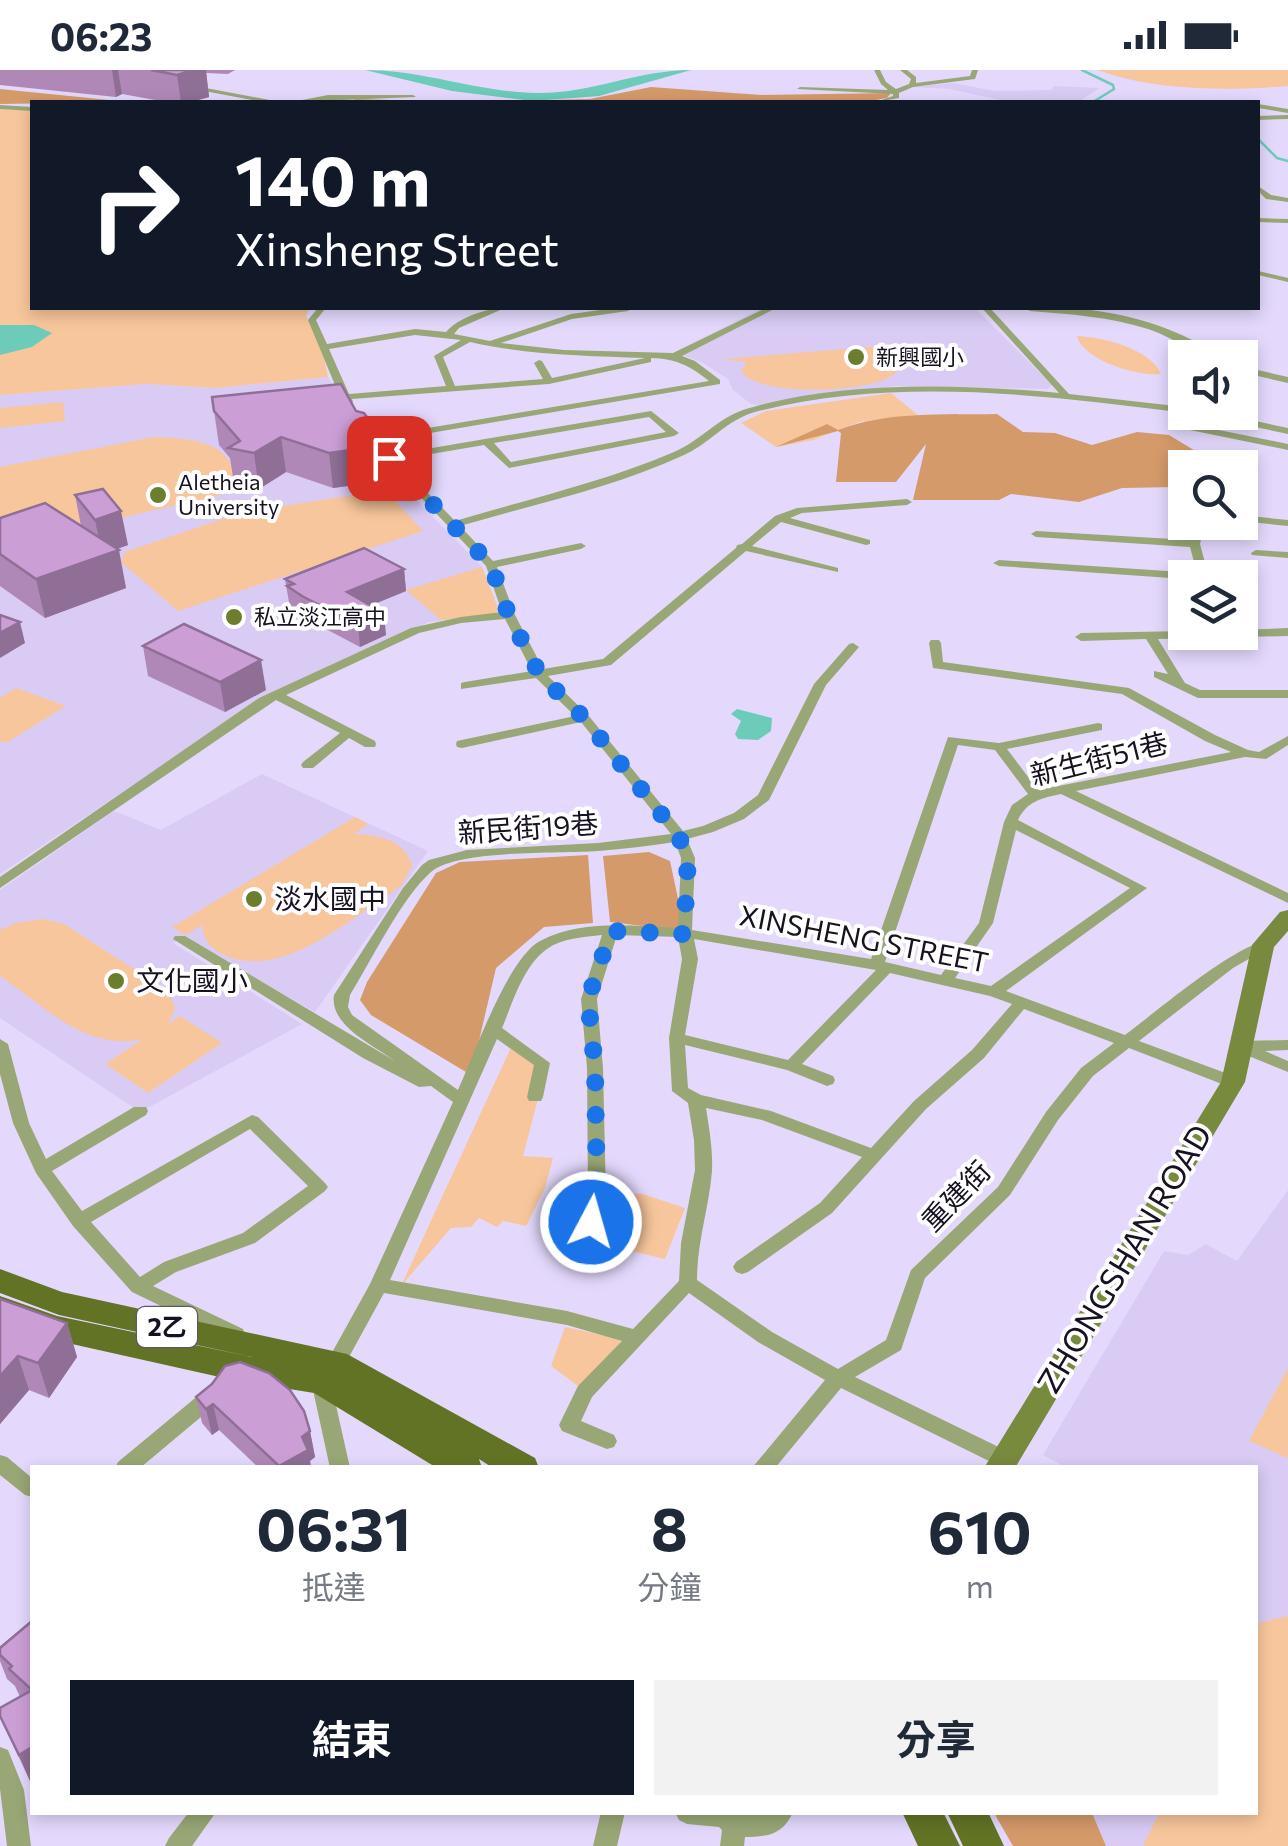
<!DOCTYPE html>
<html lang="zh-TW">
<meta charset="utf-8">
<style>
body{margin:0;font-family:Commissioner,"Noto Sans TC",sans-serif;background:#f2f2f3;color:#1f2937;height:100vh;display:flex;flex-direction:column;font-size:38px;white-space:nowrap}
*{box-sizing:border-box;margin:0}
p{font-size:32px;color:#747a83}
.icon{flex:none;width:55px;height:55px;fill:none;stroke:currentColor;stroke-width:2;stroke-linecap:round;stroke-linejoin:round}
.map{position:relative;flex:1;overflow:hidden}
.sheet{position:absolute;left:30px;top:1395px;width:1228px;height:350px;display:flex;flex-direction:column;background:#fff;border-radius:0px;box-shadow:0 5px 15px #0003}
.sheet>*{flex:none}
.hud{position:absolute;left:30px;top:30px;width:1230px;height:210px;border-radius:0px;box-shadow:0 5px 15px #0003;background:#111827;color:#fff;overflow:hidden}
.fabs{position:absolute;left:1168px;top:270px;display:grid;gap:20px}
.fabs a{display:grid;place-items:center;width:90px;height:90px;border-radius:0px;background:#fff;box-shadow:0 5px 15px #0003;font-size:50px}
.pin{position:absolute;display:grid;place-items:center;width:85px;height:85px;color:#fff;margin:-42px;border-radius:20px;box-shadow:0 5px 15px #0006}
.me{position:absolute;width:110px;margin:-55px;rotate:6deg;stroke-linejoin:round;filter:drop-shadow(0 0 8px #0008)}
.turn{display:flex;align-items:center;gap:35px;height:210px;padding:0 40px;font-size:45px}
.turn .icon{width:130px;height:130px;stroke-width:2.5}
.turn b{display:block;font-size:70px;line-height:85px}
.eta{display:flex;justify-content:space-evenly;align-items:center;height:170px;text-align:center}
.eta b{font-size:60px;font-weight:700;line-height:70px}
.action{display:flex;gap:20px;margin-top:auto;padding:20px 40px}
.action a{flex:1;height:115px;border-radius:0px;background:#111827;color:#fff;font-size:40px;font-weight:700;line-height:115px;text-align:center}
.action a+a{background:#f2f2f3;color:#1f2937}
.status{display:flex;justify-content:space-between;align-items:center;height:70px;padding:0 50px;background:#fff;direction:ltr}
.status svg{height:28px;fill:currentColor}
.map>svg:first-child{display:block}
.built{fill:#d9cbf4}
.green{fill:#f8c69c}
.forest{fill:#d49a6a}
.water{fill:#6ccbb9}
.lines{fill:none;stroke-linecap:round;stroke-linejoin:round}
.stream{stroke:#6ccbb9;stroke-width:2.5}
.river{fill:#6ccbb9;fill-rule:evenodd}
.street{fill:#99a776;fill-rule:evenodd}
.secondary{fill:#788a3d;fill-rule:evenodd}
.primary{fill:#627325;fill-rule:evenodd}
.wall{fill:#af88b8}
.shaded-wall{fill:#8f6f96}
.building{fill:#cc9ed6;stroke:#8f6f96;stroke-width:2.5}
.route{stroke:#1a73e8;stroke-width:18;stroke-dasharray:0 32.4}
.poi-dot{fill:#6c7e2d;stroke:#fff;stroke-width:4}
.labels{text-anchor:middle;stroke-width:8;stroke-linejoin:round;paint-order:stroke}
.far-poi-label{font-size:22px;fill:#171121;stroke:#fff;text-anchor:start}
.shield{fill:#fff;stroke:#5d5864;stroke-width:2.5}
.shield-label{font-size:25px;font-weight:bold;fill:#171121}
.street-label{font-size:28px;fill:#171121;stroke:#fff}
.poi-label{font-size:28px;fill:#171121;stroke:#fff;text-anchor:start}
.near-street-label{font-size:32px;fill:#171121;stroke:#fff}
</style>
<div class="status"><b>06:23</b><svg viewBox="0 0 49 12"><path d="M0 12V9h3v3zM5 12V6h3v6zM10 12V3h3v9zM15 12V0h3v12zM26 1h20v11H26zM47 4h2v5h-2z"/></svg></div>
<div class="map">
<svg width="1288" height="1776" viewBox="0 0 1288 1776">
<rect width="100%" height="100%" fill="#e4d9fd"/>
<!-- built -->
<path class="built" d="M953 13 995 21 1052 20 1053 16 1100 18 1081 30 1009 32 949 19 911 17Z
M762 238H975L1052 315 1048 319 895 316 759 335 751 334 733 320 728 309 701 292 675 282Z
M328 307 383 396 482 497 498 538 496 544 429 552 258 631 0 804V325L147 314 216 318Z
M262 704 428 781 315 942 183 868 173 873 302 954 140 1042 0 948V820L114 741 161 760Z
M1288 1120V1776H1106L1092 1743 1255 1742V1398L1066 1397 1043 1385 1164 1181 1188 1185 1206 1174 1237 1191Z"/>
<!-- green -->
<path class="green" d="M1097 0H1288V16C1227 21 1155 21 1097 0Z
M0 39 32 40V238H310L306 246 322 278 328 307 216 318 147 314 0 325Z
M1077 266C1103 267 1151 279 1161 304 1136 307 1082 289 1077 266Z
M894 275 898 279 875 282 895 293 897 301C880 324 757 328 741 301L747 292 723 289Z
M891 323 918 345 859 352 813 370 776 377 741 353 766 341Z
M63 332 65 351 0 358V338Z
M154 367C182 368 227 369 234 403L223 417 224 424 0 476V397Z
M385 420 423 461 178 541 121 492 125 482 240 443Z
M482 497 498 538 496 544 441 550 406 520Z
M16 618 66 636 6 673 0 671V628Z
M355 747 368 754 354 764C378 765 405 769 412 796L401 816C354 846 282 912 224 885 211 879 203 870 202 855L186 865 172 857Z
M43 849 64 854 168 921 175 938 168 954 180 946 222 973 148 1023 105 994 143 969C86 982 46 937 0 906V860L16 853Z
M513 973 538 990 543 1010 523 1086 553 1088 545 1118 526 1156 503 1151 497 1157 479 1148 471 1157 451 1158 401 1216Z
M612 1122 643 1124 685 1138 665 1189 631 1181 639 1167 607 1159Z
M565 1257 612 1267 626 1274 582 1319 551 1296Z
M1288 1298V1388L1249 1371Z
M1288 1546V1776H1143L1159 1743 1255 1742V1554Z"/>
<!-- forest -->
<path class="forest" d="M651 17 761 25 891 23 887 28 864 32H355V29L469 32 590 29Z
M0 19 129 32 0 34Z
M997 344 1023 362 1055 363 1092 375 1137 362 1169 365 1197 382 1253 393 1185 398 1176 417 1122 418 1079 432 1011 424 999 430H913L926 374 896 412H836L841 363 838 361 776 377 827 354 838 360C887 341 944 345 997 344Z
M649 782 670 791 685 861 610 852 603 786Z
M588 785 593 853 544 857 496 898 471 1005 371 945 360 930 367 912 436 803 460 792Z
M994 1743H1092L1106 1776H1013Z"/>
<!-- water -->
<path class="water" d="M0 255H34L52 263 32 277 0 285Z
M737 639 772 648 771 661 758 670 738 669 735 664 741 651 731 644Z"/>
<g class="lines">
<!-- stream -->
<path class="stream" d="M1082 0 1113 15 1114 19 1093 32
M1258 69 1277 88 1288 91"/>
<!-- river -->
<path class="river" d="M365 0C423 0 478 22 536 23 590 24 638 0 691 0L599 26 533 31 452 21Z"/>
<!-- street -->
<path class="street" d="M874 0H880L886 12 896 19 909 14 911 9 900 0H907L916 7V13L970 6 972 0H978L975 9 913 17 899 23V28L876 32 893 26V24L797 19 800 17 888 20 881 14Z
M190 15 270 30 273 32H262L188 18Z
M328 25H413L416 27 292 32Z
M1258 34 1288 39V43L1258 38Z
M0 35 32 37V41L0 39Z
M1288 45V49L1258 50V46Z
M1258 116 1271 125 1288 128V132L1266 129 1258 121Z
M1258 148 1288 149V153L1258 152Z
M1258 201 1288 208V212L1258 205Z
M318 238H326L316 250 327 274 415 259 446 262C458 248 486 238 505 238L459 258 454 264 490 271 571 244 615 238H632L628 241 572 249 501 273 564 280 673 283 766 238H776L682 286 695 291 720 310V314L371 373 368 372V368L709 311C689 295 676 289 651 288V292L549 314 352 329 353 332 348 335 340 327 308 250ZM415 265 461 270 434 286 446 316 349 324 329 279ZM470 272C527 285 586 286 645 288L552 308 542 291 539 290 534 293 543 309 455 316 443 287Z
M982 238H990L1069 324 1185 337V342H1213L1288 358V364L1194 344 1189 354 1288 374V380L1180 358 1178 356 1185 343C1044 325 894 306 755 342 728 349 709 374 684 385 613 418 534 434 460 456L493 491 581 473 586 476 581 479 497 497 515 545 543 599 603 589 736 478 737 475 742 474 775 446 797 438 907 429 912 432 907 435 802 443 790 448 870 470V474L866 475 781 452 752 476 838 498V502L746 481 611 595 548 606 588 645 683 761 703 756 734 743 758 725 814 614 849 574 853 573 859 577 826 615 769 730 744 749 713 762 687 769 695 788 692 860 871 889 948 667 999 673 1098 653 1102 654V660L1007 679 1038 720 1231 682 1205 671 1122 624 933 598 929 573 931 570H939L941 573 943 592 1129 618 1215 665 1248 680 1259 682 1288 666V675L1266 689 1245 687 1076 721 1288 823V833L1061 724C1042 728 1027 731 1018 750L1147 818 1006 921 1125 965C1151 946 1241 869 1268 872L1270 875 1268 878 1233 898 1139 971 1239 1008 1241 1012 1239 1016H1227L1129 978 1093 1006 1058 1050 1010 1125 925 1208 901 1280 855 1307 1011 1383 1014 1389 1011 1395 1004 1397 997 1395 841 1318 775 1398H752L825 1310 758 1272 689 1223 592 1327 581 1351 614 1365 617 1371 614 1377 607 1379 562 1361 559 1355 578 1316 622 1271 567 1255 384 1223 343 1298 331 1313 350 1398H330L311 1311 329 1288 370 1214 453 1032 431 1016 419 1017 363 988 173 869 175 866H185L395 991C373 975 329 955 334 925L403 818 422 795 429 790 467 780 598 773 671 764 581 652 462 678 457 677 456 674 457 671 575 646 536 608 461 619V613L465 612 532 601 505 549 461 553 419 563 286 625 375 671 376 674 375 677H365L349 668 313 698H303L301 695 303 692 340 663 276 630 0 818V807L259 628 411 558 461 547 502 542 486 496 374 378V374H380L391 385 651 341 679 363 674 366 509 398 484 375 396 390 455 451C528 429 604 412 674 382 700 371 719 347 746 339 841 310 961 314 1059 323ZM649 347 666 362 511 392 494 373ZM958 675 995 680 1028 724 1012 735 1004 752 979 853 941 905 885 892ZM1016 760 1130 818 991 916 955 908 993 853ZM675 772 681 788 678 858C633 856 581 849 540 871 508 888 474 985 458 1020L352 945 348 937 350 925C371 891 402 827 431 802 458 779 559 784 598 781 624 779 649 776 675 772ZM602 865 581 929 587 998 588 1128 582 1151 585 1156 591 1158 597 1156 606 1128 603 998 597 929 617 865 678 867 682 889 669 968 672 1021 688 1033 694 1070 695 1100 681 1173 679 1211 633 1259 567 1241 390 1210 497 969 534 995 527 1027 529 1031H541L543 1027 550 993 502 958C513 932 523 896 547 879 562 868 584 867 602 865ZM694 869 876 900 788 990 685 965 698 889ZM890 903 990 926 1012 934 972 980 914 1031 871 1078 771 1041 701 1025 688 1018 685 975 787 1000 827 1016 833 1014 835 1010 833 1006 802 994ZM1024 939 1114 973 1081 998 1046 1042 998 1117 911 1200 886 1270 838 1299 772 1262 697 1210C697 1172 709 1138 712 1101 713 1079 709 1058 706 1038L762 1050 862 1087 820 1133 736 1192 733 1197 736 1202 742 1204 748 1202 832 1143 926 1039 984 988Z
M1026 238C1090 234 1169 249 1221 288 1202 288 1170 266 1148 259 1110 247 1070 244 1030 241Z
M1240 296 1288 307V313L1240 302Z
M1240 445 1288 450V456L1240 451Z
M1195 452H1205L1200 474 1209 508 1185 509 999 496 993 493 999 490 1197 503 1190 477 1036 467 1031 464 1036 461 1190 470Z
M1256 480 1288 482V488L1252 485 1251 483Z
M1288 558V566L1158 569 1185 613 1200 620H1288V628H1198L1154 607V601L1168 604 1146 569 1081 571 1075 567 1081 563 1185 561 1240 562V560Z
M0 969 8 974 29 1053 46 1089 134 1037H146L148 1041 146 1045 52 1101 82 1141 252 1045 258 1047 325 1113 328 1117 325 1121 255 1173 176 1202 153 1216 243 1259 245 1264 243 1269 236 1271 229 1269 132 1222 73 1156 36 1103 13 1053 0 1004ZM250 1059 308 1116 243 1163 164 1192 140 1207 91 1152Z
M1288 970V980L1265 981 1288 991V1002L1234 980 1232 976 1240 971Z
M213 1317 220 1319 223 1325 220 1331 140 1398H115L118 1392 206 1319Z
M0 1385 7 1387 32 1408V1427L25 1425 0 1405Z
M0 1677 8 1680 24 1720 31 1776H7L0 1719Z
M189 1742H216L192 1776H165L169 1768Z
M601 1742H625L617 1776H593Z
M675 1742H793C783 1765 767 1767 745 1767L744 1776H720L722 1760 719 1757 687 1754 679 1750Z"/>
<!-- secondary -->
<path class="secondary" d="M1288 840V861L1274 877 1245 1012 1015 1398H984L1221 1012 1252 875 1280 842Z"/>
<!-- primary -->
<path class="primary" d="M0 1199 62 1222 347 1284 535 1388 539 1398H493L479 1389 482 1398H437L314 1323 233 1310 54 1270 0 1251V1226L57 1246 252 1287 59 1245 0 1223Z
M902 1742H943L960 1776H918Z
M947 1742H988L1004 1776H963Z"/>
</g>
<!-- wall -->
<path class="wall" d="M0 0H235L228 4 206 3 209 27 191 32H166L122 24 116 27 0 15Z
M212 327 391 410 333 418 286 402 259 419 234 413 230 388 219 375Z
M75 425 128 475 117 479 126 518 45 548 0 516V448L81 456Z
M404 499 406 521 370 536 386 565 360 577 305 548 290 538 285 509Z
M143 576 266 620 225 642 148 606Z
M0 1229 67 1253 77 1287 49 1328 29 1320 0 1354Z
M196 1327 310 1361 315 1387 310 1391 311 1398H259L219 1360 212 1365 202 1353Z
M32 1551V1709L30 1711 0 1647 20 1627 15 1616 7 1609 0 1591V1578Z"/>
<!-- shaded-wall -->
<path class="shaded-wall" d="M112 0H118L122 24 116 27Z
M193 0H206L209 27 191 32H181L177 5Z
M281 367 286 402 259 419 254 383Z
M388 375 391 410 333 418 329 383Z
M121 441 128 475 102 484 95 450Z
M119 480 126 518 45 548 36 509Z
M404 499 406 521 349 544 347 522Z
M384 543 386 565 360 577 358 555Z
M20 552 25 573 0 588V563Z
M261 590 266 620 225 642 220 612Z
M67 1253 77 1287 49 1328 38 1293Z
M18 1286 29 1320 0 1354V1306Z
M213 1334 219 1360 212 1365 206 1339Z
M310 1361 315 1387 310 1391 311 1398H279L302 1367Z
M32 1677V1709L30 1711 19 1685Z"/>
<!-- building -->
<path class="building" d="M151 0H193L177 5Z
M341 314 356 341 364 343 388 375 329 383 281 367 254 383 228 378 240 371 214 341 212 327Z
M103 419 121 441 95 450 75 425Z
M45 433 119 480 36 509 0 484V448Z
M364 478 404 499 347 522 384 543 358 555 302 526 287 516 294 514 285 509Z
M0 545 20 552 0 563Z
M184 554 261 590 220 612 143 576Z
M0 1229 67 1253 38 1293 18 1286 0 1306Z
M240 1292 269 1303 290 1320 304 1341 310 1361 302 1367 308 1380 279 1396 213 1334 206 1339 196 1327 212 1314 225 1296Z
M32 1551V1677L19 1685 0 1646V1638L32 1620 9 1599 12 1596 0 1585V1578Z"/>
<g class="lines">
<!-- route -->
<path class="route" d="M389 388 491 495 509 546 540 605 584 648 678 765 688 788 684 864 611 861 588 929 595 998 597 1128 591 1152"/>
</g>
<!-- markers -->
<g class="poi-dot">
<circle cx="856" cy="287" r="10"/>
<circle cx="158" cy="425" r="10"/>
<circle cx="234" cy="547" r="10"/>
<circle cx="254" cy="829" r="10"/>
<circle cx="116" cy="911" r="10"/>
</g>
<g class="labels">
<!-- far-poi labels -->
<g class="far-poi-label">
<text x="876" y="295">新興國小</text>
<text x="178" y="420">Aletheia<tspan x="178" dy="25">University</tspan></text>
<text x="254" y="555">私立淡江高中</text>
</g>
<!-- shield labels -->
<rect class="shield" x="137" y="1237" width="60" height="40" rx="8"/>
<g class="shield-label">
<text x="167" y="1266">2乙</text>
</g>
<!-- street labels -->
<g class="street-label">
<text transform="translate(1099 689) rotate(-14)" y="10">新生街51巷</text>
<text transform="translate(528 758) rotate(-4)" y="10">新民街19巷</text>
<text transform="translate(864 869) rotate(11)" y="10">XINSHENG STREET</text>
<text transform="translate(956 1126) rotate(-46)" y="10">重建街</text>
</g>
<!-- poi labels -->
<g class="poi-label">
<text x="274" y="839">淡水國中</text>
<text x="136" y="921">文化國小</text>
</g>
<!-- near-street labels -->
<g class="near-street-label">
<text transform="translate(1125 1189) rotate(-59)" y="11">ZHONGSHAN ROAD</text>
</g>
</g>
</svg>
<div class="fabs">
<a><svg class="icon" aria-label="sound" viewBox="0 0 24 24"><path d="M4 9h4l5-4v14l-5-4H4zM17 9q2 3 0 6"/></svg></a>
<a><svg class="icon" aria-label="search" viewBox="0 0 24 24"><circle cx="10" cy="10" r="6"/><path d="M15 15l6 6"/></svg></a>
<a><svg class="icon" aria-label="layers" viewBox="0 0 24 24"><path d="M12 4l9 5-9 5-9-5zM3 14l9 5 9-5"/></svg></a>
</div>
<div class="pin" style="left:389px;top:388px;background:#d93025"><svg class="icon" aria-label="arrive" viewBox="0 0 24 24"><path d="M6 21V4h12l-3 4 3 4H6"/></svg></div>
<svg class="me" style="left:591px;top:1152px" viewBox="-20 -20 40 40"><circle r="17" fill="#1a73e8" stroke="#fff" stroke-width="3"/><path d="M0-11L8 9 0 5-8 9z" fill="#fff"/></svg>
<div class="hud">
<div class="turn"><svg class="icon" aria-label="right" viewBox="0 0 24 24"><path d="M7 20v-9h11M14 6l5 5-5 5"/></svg><div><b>140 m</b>Xinsheng Street</div></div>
</div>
<section class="sheet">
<div class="eta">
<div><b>06:31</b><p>抵達</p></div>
<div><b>8</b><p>分鐘</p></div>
<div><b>610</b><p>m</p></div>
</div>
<div class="action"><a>結束</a><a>分享</a></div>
</section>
</div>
